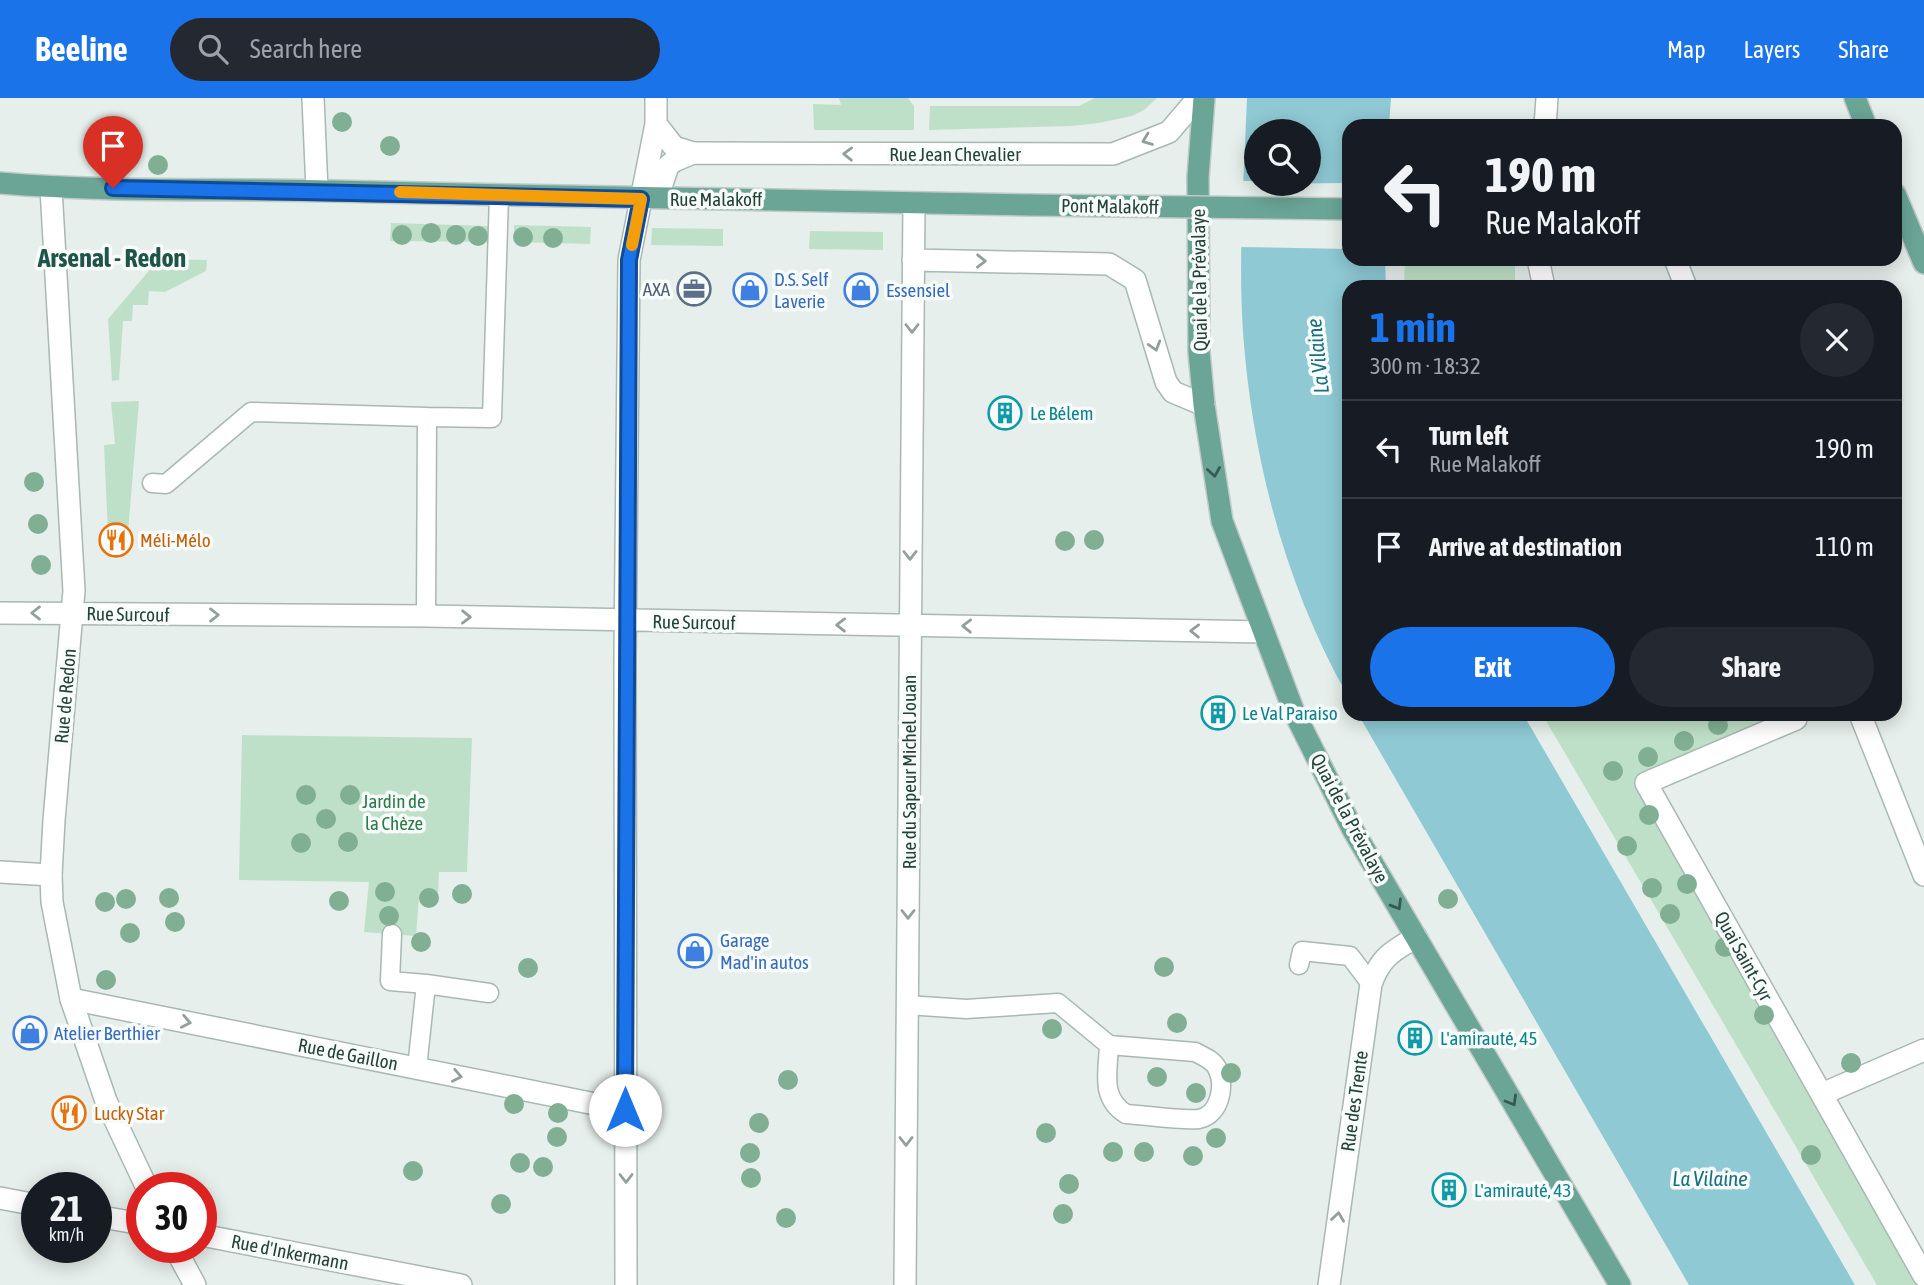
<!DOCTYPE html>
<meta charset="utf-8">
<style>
body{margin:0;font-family:"Asap Condensed",sans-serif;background:#242831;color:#f1f3f6;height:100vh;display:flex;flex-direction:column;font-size:26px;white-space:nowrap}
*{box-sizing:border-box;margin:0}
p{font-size:23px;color:#9ea1a6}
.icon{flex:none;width:38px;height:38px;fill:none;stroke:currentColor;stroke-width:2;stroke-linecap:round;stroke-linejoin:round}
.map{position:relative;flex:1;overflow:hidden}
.drawer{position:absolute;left:1342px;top:182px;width:560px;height:441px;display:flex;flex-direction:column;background:#171b24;border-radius:21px;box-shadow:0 4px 18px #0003}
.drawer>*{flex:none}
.banner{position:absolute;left:1342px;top:21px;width:560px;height:147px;border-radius:21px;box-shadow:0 4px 18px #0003;background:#171b24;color:#f1f3f6;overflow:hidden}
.fabs{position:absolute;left:1244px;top:21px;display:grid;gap:14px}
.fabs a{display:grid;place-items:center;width:77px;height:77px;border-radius:50%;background:#171b24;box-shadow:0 4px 18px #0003;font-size:35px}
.speed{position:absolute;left:21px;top:1074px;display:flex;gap:14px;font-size:35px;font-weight:700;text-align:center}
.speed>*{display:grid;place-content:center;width:91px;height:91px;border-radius:50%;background:#171b24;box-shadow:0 4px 18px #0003;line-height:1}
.speed small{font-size:18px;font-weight:400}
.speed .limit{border:10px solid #d22;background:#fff;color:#111}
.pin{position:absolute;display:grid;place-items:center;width:60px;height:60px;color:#fff;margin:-72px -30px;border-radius:50% 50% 50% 0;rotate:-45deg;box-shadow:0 0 7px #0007}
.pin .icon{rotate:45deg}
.me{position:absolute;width:77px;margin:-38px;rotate:0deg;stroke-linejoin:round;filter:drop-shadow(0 0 5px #0008)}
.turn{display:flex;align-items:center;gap:24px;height:147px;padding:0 28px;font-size:32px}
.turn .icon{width:91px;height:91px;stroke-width:2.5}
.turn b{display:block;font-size:49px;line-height:60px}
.round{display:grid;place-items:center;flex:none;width:74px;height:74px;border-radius:37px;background:#242831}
.headline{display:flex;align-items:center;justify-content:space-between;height:119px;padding:0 28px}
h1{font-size:42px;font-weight:700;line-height:52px;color:#1a73e8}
.cta{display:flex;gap:14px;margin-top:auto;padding:14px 28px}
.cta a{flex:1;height:80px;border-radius:42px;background:#1a73e8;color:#fff;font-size:28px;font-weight:700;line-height:80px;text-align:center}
.cta a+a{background:#242831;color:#f1f3f6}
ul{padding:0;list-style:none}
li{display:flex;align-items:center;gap:21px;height:98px;padding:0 28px;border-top:2px solid #363941}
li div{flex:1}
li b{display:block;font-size:26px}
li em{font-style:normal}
header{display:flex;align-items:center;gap:42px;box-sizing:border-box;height:98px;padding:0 35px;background:#1a73e8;color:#fff}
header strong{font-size:33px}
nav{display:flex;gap:38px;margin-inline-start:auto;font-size:24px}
.search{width:490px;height:63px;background:#242831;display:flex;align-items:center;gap:18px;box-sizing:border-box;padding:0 24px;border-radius:38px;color:#9ea1a6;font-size:26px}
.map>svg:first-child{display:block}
.green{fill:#bfe0c8}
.water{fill:#8ec9d4;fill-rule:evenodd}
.pier{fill:#e6efeb}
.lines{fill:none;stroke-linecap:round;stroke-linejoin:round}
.service-casing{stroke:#a8b8b2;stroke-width:21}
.pedestrian-casing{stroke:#a8b8b2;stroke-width:24}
.minor-casing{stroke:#a8b8b2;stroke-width:24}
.tertiary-casing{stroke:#a8b8b2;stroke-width:24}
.primary-casing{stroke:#c2cac8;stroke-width:24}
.service{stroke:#fff;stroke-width:18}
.pedestrian{stroke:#fff;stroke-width:21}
.minor{stroke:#fff;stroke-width:21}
.tertiary{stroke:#fff;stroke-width:21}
.primary{stroke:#6aa596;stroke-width:21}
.primary-bridge-casing{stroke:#c2cac8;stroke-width:24;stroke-linecap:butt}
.primary-bridge{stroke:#6aa596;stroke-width:21}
.tree{fill:#80af93}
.oneway{stroke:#92a09c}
.oneway2{stroke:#365b51}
.route-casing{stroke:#114b97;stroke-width:18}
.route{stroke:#1a73e8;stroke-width:12}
.slow{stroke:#f59e0b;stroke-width:12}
.labels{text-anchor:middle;stroke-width:7;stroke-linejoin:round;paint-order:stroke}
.street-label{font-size:19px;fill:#24423a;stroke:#f7fbf9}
.shop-label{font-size:19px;fill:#366cbe;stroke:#f7fbf9;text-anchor:start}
.service-label{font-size:19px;fill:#4e5e75;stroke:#f7fbf9;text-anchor:end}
.culture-label{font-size:19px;fill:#0d838f;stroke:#f7fbf9;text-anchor:start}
.food-label{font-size:19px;fill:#c56008;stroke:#f7fbf9;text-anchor:start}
.park-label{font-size:19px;fill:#2d7a4b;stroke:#f7fbf9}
.water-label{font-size:21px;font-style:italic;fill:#1c6f80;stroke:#f7fbf9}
.district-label{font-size:26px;font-weight:bold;fill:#1f5548;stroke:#f7fbf9}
</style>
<header>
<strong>Beeline</strong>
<div class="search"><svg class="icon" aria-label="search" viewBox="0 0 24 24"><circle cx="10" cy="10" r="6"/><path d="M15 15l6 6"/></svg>Search here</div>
<nav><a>Map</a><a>Layers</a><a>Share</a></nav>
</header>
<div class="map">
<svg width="1924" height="1187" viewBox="0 0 1924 1187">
<rect width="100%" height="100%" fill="#e6efeb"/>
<!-- green -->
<path class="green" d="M839 0H908L914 8V32H814L813 6 841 7Z
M1095 0H1157L1144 12 1132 18 1099 25 1071 28 929 32 930 8H1079Z
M391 125 488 128 489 144 390 143Z
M514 127 591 129 590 146 514 144Z
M652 130 723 131V148L651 147Z
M810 133 883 134V152L809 151Z
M159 161 207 162 206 173 165 194 149 193 148 207H133L132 223H123L119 282 112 283 108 221Z
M1405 161H1511L1515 164V189H1404Z
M139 303 128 434 108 436 104 347 115 346 111 304Z
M1542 616H1774L1653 685 1924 1187H1877Z
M242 637 472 640 467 774H439L438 799H419L416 838 364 834 369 784 239 782Z"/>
<!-- water -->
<path class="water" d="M1247 0H1391L1389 28H1349V161H1385L1386 189H1349V600C1286 490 1252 361 1243 234 1238 157 1244 78 1247 0ZM1256 33H1309V86H1256Z
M1358 616H1523L1855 1187H1689Z"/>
<!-- pier -->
<path class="pier" d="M1240 83H1256V86L1349 85V151L1238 149Z"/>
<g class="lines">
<defs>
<path id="service" d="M427 319 492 320 499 97
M152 385 166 386 251 314 427 319 426 518
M392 836 390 883 426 886 417 970
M1299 867 1302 853 1350 858 1371 886
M426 886 489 895
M907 907 966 911 1058 905 1109 947
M1109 947 1195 954C1203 958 1213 962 1217 970 1226 987 1220 1017 1199 1021 1184 1023 1143 1017 1126 1016 1100 1000 1108 974 1109 947Z"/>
<path id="pedestrian" d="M1538 161 1544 189
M1794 616 1796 621 1646 685 1924 1178"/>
<path id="minor" d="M313 0 317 92
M656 26 674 49 693 55
M1545 28 1547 0
M51 90 74 493 72 515
M1675 161 1686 189
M913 162 1109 166 1135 182 1166 284 1173 294 1204 307
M0 515 426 518 1263 534
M1860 616 1924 777
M0 774 51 777
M71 901 625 1012
M1822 996 1924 952
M0 1100 37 1107
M96 1118 142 1126
M201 1137 461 1187
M626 1187 625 558 629 162 656 26V0
M905 1187 914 105
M1329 1187 1371 886C1381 858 1392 854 1416 839"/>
<path id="tertiary" d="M641 101 661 89 668 68 674 63 693 55 1113 56 1169 34 1198 0
M72 515 54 722 51 777 52 804 71 901 106 1003 147 1090
M175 1150 195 1187"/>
<path id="primary" d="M1204 0 1198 79 1199 254 1204 307 1222 423 1294 614 1353 732 1620 1187
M1855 0 1866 28
M0 85C111 95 222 90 333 93 566 98 799 104 1032 107
M1895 96 1924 165"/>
</defs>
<!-- service casing -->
<use href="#service" class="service-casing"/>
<!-- pedestrian casing -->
<use href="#pedestrian" class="pedestrian-casing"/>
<!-- minor casing -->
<use href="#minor" class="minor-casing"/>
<!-- tertiary casing -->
<use href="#tertiary" class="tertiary-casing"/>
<!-- primary casing -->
<use href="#primary" class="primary-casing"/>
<!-- service -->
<use href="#service" class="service"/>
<!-- pedestrian -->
<use href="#pedestrian" class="pedestrian"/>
<!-- minor -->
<use href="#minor" class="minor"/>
<!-- tertiary -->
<use href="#tertiary" class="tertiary"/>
<!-- primary -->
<use href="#primary" class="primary"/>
<defs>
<path id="primary-bridge" d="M1032 107 1349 111"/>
</defs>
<!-- primary-bridge casing -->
<use href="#primary-bridge" class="primary-bridge-casing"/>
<!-- primary-bridge -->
<use href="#primary-bridge" class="primary-bridge"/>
</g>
<!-- trees -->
<g class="tree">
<circle cx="342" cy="24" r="10"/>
<circle cx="390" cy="48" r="10"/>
<circle cx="158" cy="67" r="10"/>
<circle cx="431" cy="135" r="10"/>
<circle cx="402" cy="137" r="10"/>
<circle cx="456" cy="137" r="10"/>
<circle cx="478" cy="138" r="10"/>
<circle cx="523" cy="139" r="10"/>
<circle cx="553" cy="140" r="10"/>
<circle cx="34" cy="384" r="10"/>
<circle cx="38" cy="426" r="10"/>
<circle cx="1094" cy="442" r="10"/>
<circle cx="1065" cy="443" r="10"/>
<circle cx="41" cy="467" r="10"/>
<circle cx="1718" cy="627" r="10"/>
<circle cx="1684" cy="643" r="10"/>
<circle cx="1648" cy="659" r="10"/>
<circle cx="1613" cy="673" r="10"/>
<circle cx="306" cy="697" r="10"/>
<circle cx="350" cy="697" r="10"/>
<circle cx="1649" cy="717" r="10"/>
<circle cx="326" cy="721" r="10"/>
<circle cx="348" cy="744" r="10"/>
<circle cx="301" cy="745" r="10"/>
<circle cx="1627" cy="748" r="10"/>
<circle cx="1687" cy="786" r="10"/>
<circle cx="1652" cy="790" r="10"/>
<circle cx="385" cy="794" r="10"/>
<circle cx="462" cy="796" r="10"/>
<circle cx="169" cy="800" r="10"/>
<circle cx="429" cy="800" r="10"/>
<circle cx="126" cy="801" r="10"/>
<circle cx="1448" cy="801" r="10"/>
<circle cx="339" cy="803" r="10"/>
<circle cx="105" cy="804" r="10"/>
<circle cx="1670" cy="816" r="10"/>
<circle cx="389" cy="818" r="10"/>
<circle cx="175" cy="824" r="10"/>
<circle cx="130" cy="835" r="10"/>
<circle cx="421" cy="844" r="10"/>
<circle cx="1725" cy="849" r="10"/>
<circle cx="1164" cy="869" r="10"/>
<circle cx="528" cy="870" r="10"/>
<circle cx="106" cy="882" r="10"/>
<circle cx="1764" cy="917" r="10"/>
<circle cx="1177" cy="925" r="10"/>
<circle cx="1052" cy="931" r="10"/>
<circle cx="1851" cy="965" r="10"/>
<circle cx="1231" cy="975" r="10"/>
<circle cx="1157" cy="979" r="10"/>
<circle cx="788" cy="982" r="10"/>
<circle cx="1196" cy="995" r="10"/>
<circle cx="514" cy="1006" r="10"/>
<circle cx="558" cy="1015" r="10"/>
<circle cx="759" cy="1025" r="10"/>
<circle cx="1046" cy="1035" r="10"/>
<circle cx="557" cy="1039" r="10"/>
<circle cx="1216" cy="1040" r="10"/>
<circle cx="1113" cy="1054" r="10"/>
<circle cx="1144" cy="1054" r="10"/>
<circle cx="750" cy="1055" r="10"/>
<circle cx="1811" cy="1057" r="10"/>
<circle cx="1193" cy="1058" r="10"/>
<circle cx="520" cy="1065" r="10"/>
<circle cx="543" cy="1069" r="10"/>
<circle cx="413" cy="1073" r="10"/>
<circle cx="751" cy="1080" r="10"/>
<circle cx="1069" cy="1086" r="10"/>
<circle cx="501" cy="1106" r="10"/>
<circle cx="1063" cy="1116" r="10"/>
<circle cx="786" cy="1120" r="10"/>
</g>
<!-- one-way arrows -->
<defs><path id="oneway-chevron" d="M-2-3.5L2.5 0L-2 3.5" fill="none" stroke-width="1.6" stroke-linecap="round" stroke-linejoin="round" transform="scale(1.75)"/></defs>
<g class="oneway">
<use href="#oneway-chevron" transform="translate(1147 42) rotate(159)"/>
<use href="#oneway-chevron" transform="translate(848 56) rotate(-179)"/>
<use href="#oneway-chevron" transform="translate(981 163) rotate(1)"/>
<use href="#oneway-chevron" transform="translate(912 230) rotate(90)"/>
<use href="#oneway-chevron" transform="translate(1155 248) rotate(73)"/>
<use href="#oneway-chevron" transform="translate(910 457) rotate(90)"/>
<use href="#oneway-chevron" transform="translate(36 515) rotate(-180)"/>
<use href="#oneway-chevron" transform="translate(214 517)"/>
<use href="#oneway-chevron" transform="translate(466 519) rotate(1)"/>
<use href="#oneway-chevron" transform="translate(841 527) rotate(-179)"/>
<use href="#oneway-chevron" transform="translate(967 528) rotate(-179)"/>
<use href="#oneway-chevron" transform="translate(1195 533) rotate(-179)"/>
<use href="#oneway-chevron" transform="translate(908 816) rotate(90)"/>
<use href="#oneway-chevron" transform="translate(186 924) rotate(11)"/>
<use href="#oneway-chevron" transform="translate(457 978) rotate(11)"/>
<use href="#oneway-chevron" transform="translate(906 1043) rotate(90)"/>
<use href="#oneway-chevron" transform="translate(626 1080) rotate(90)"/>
<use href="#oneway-chevron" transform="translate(1338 1119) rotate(-82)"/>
</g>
<g class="oneway2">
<use href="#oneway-chevron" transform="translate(1214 374) rotate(81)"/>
<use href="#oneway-chevron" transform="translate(1397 807) rotate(59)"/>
<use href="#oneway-chevron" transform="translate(1512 1003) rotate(60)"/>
</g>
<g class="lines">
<defs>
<path id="route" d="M113 90 641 101 629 162 625 1012"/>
</defs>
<!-- route casing -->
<use href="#route" class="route-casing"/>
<!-- route -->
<use href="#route" class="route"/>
<!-- slow -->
<path class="slow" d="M400 94 641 101 632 147"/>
</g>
<!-- icons -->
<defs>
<symbol id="office-ring" viewBox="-11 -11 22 22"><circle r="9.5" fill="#f7fbf9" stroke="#5c6f8a" stroke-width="1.5"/><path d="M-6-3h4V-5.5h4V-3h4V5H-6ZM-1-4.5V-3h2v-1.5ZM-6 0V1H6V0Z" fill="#5c6f8a"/></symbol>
<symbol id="shop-ring" viewBox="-11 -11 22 22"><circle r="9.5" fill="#f7fbf9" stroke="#3f7fe0" stroke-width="1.5"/><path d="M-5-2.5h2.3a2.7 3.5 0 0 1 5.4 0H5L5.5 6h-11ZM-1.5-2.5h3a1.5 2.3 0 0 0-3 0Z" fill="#3f7fe0"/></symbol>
<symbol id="building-ring" viewBox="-11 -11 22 22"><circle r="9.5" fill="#f7fbf9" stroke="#0f9aa8" stroke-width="1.5"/><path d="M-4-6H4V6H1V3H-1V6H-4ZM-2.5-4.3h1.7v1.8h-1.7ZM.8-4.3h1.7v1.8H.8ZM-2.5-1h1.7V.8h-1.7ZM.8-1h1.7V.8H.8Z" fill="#0f9aa8"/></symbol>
<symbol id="restaurant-ring" viewBox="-11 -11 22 22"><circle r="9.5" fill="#f7fbf9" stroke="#e8710a" stroke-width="1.5"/><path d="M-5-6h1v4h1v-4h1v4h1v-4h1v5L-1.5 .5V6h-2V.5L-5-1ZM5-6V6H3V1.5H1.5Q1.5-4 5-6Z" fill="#e8710a"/></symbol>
</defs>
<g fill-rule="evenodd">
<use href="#office-ring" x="675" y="172" width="38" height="38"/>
<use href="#shop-ring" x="731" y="173" width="38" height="38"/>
<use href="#shop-ring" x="842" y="173" width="38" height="38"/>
<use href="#building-ring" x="986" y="296" width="38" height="38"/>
<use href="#restaurant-ring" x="97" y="423" width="38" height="38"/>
<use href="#building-ring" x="1199" y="596" width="38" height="38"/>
<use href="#shop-ring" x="676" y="834" width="38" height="38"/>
<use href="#shop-ring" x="11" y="916" width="38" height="38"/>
<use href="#building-ring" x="1396" y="921" width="38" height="38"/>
<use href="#restaurant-ring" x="50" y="996" width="38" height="38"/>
<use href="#building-ring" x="1430" y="1073" width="38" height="38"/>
</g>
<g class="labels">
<!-- street labels -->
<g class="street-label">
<text x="955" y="63">Rue Jean Chevalier</text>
<text x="716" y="108">Rue Malakoff</text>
<text transform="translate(1110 108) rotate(1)" y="7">Pont Malakoff</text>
<text transform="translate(1199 182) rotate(-91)" y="7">Quai de la Prévalaye</text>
<text transform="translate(128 516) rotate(1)" y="7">Rue Surcouf</text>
<text transform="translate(694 524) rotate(1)" y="7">Rue Surcouf</text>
<text transform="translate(65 598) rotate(-85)" y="7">Rue de Redon</text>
<text transform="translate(909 674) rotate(-90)" y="7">Rue du Sapeur Michel Jouan</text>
<text transform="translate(1350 720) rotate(62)" y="7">Quai de la Prévalaye</text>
<text transform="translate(1744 858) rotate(61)" y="7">Quai Saint-Cyr</text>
<text transform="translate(348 956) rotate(11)" y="7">Rue de Gaillon</text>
<text transform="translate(1354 1003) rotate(-82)" y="7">Rue des Trente</text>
<text transform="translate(290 1154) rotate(11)" y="7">Rue d'Inkermann</text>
</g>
<!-- shop labels -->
<g class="shop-label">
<text x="774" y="188">D.S. Self<tspan x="774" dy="22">Laverie</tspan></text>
<text x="886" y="199">Essensiel</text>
<text x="720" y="849">Garage<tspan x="720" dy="22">Mad'in autos</tspan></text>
<text x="54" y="942">Atelier Berthier</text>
</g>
<!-- service labels -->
<g class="service-label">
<text x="670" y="198">AXA</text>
</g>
<!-- culture labels -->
<g class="culture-label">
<text x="1030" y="322">Le Bélem</text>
<text x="1242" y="622">Le Val Paraiso</text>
<text x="1440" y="947">L'amirauté, 45</text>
<text x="1474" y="1099">L'amirauté, 43</text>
</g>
<!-- food labels -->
<g class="food-label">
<text x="140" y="449">Méli-Mélo</text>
<text x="94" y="1022">Lucky Star</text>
</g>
<!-- park labels -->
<g class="park-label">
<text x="394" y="710">Jardin de<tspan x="394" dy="22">la Chèze</tspan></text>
</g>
<!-- water labels -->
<g class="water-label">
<text transform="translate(1318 258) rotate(-96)" y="7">La Vilaine</text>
<text x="1710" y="1088">La Vilaine</text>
</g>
<!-- district labels -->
<g class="district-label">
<text x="112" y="169">Arsenal - Redon</text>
</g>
</g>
</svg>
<div class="fabs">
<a><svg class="icon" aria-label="search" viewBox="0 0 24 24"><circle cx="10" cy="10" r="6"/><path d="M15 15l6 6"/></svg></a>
</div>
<div class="speed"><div>21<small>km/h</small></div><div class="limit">30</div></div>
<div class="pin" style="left:113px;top:90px;background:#d93025"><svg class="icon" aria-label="arrive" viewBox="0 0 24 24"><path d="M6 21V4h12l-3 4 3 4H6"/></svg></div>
<svg class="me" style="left:625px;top:1012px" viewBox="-20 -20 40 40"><circle r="19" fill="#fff"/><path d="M0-13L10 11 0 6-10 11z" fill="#1a73e8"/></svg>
<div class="banner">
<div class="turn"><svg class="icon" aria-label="left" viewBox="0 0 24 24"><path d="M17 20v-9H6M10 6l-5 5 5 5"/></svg><div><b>190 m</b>Rue Malakoff</div></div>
</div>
<section class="drawer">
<div class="headline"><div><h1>1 min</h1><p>300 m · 18:32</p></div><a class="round"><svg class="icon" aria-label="close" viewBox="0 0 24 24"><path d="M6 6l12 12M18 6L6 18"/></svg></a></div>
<ul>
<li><svg class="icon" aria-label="left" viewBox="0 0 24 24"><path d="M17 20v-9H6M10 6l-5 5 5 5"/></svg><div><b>Turn left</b><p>Rue Malakoff</p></div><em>190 m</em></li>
<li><svg class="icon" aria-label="arrive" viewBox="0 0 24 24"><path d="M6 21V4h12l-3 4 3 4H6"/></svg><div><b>Arrive at destination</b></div><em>110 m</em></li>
</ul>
<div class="cta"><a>Exit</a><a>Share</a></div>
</section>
</div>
